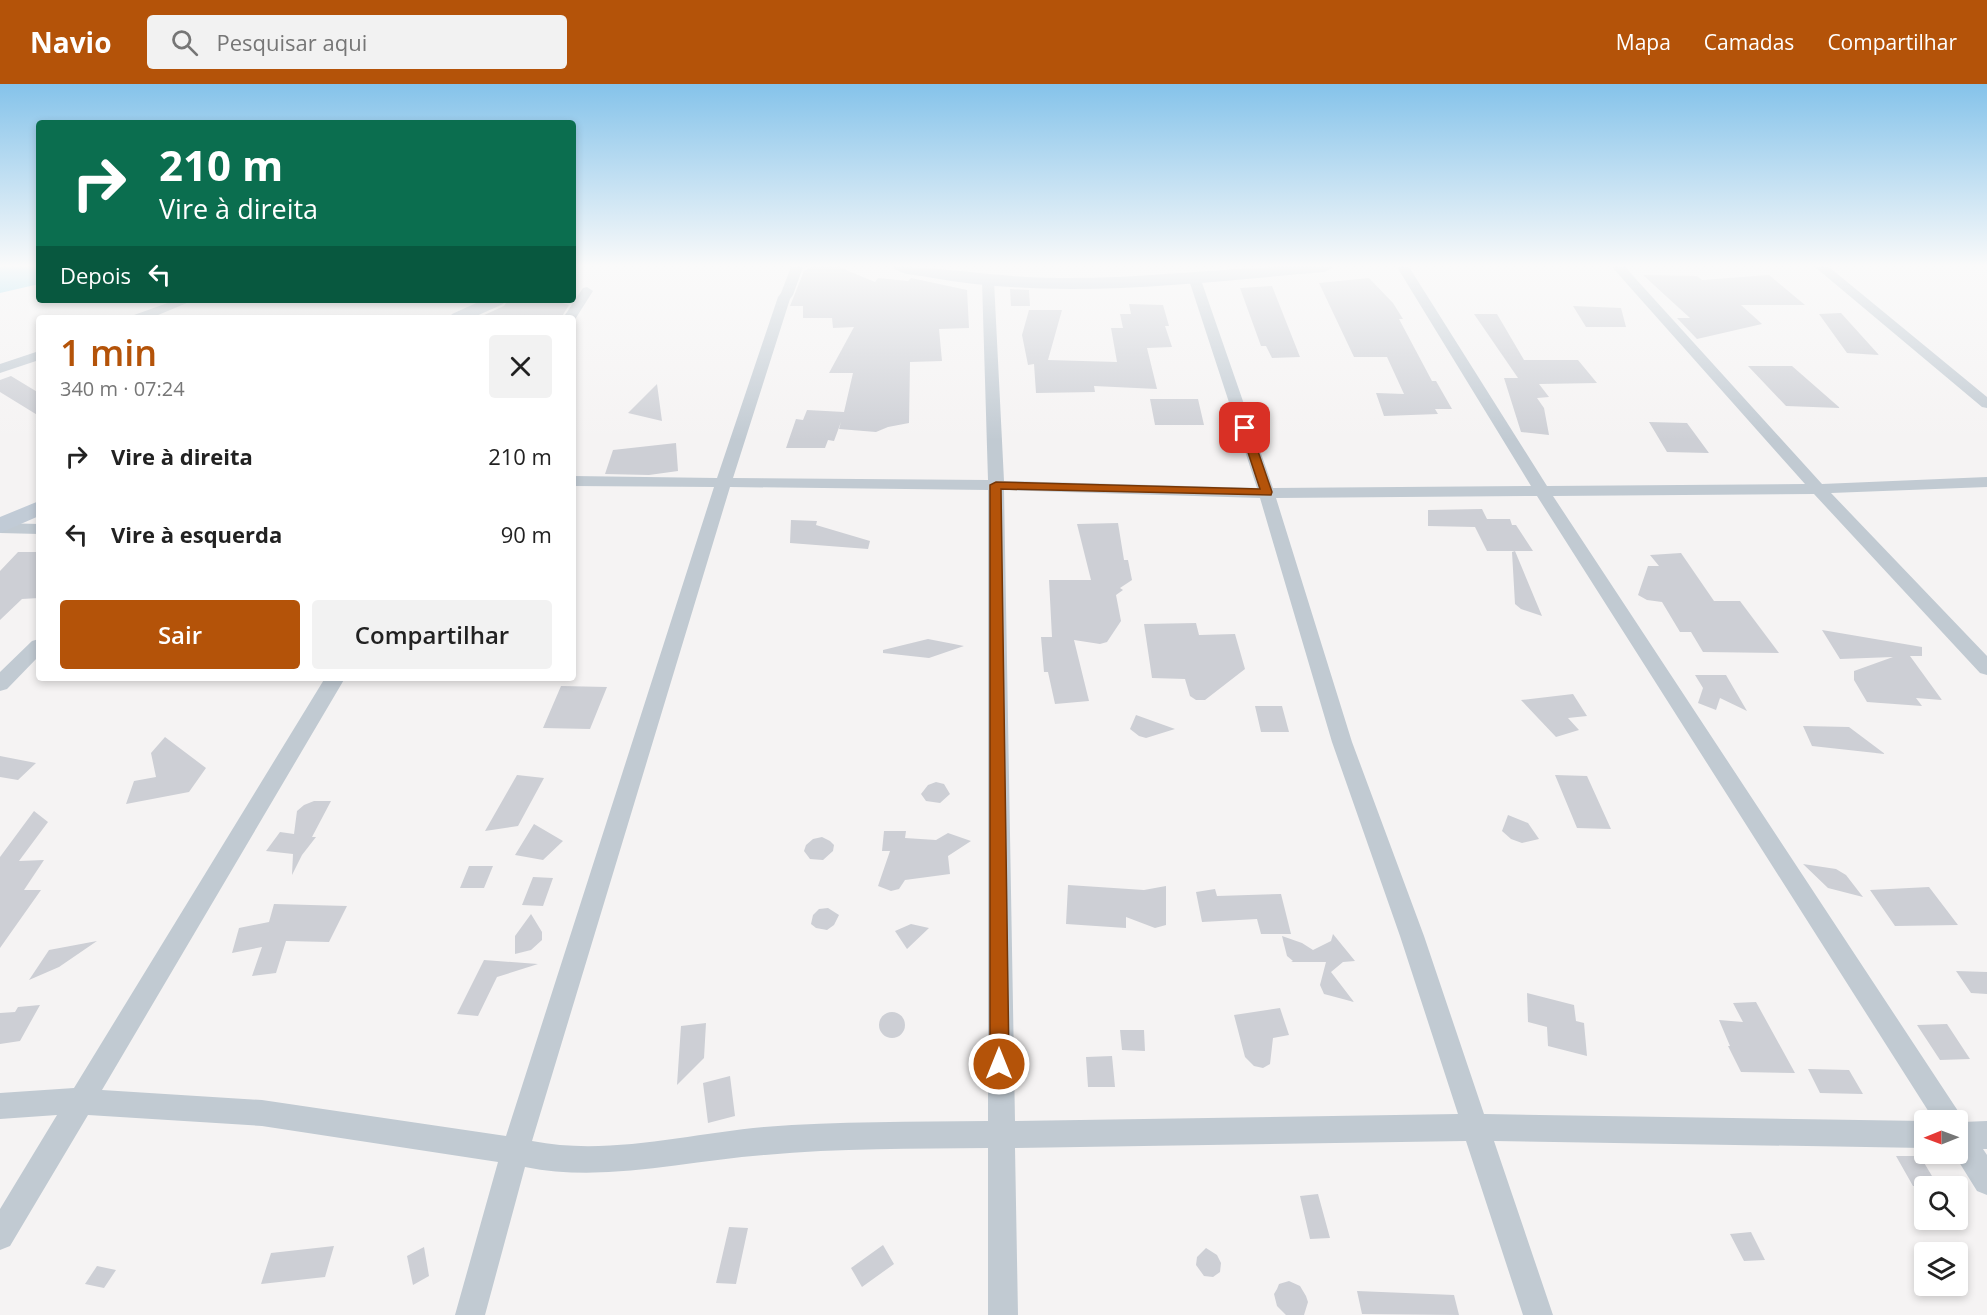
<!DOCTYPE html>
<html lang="pt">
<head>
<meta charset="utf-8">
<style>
	:root { --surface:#fff; --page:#f2f2f2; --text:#222; --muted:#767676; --accent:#b45309 }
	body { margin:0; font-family:"Open Sans",sans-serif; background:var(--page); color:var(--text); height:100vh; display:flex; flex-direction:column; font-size:22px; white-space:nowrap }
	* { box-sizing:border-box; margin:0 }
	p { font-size:20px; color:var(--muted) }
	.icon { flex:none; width:33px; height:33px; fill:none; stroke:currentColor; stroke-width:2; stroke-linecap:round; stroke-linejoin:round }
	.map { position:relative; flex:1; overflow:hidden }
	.side { position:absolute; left:36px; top:231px; width:540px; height:366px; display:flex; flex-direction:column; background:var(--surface); border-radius:6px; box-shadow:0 3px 9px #0003 }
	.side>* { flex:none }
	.hud { position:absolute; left:36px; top:36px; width:540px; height:183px; border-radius:6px; box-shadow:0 3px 9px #0003; background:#0b6e4f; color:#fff; overflow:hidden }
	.needle { width:39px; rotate:269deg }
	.controls { position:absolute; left:1914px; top:1026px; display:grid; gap:12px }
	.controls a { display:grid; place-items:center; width:54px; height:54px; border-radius:6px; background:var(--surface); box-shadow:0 3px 9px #0003; font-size:30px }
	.pin { position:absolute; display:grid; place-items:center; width:51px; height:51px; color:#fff; margin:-26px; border-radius:12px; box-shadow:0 3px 9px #0006 }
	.me { position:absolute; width:66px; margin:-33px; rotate:0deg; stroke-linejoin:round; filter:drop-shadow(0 0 4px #0008) }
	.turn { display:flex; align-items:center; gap:21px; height:126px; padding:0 24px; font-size:27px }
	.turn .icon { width:78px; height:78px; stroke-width:2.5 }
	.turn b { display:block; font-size:42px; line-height:51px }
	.then { display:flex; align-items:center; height:57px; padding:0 24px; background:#0003; gap:12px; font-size:22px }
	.round { display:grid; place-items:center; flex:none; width:63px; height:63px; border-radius:6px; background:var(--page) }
	.head { display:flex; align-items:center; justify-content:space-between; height:102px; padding:0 24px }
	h1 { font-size:36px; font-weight:600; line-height:45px; color:var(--accent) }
	.primary-button { display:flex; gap:12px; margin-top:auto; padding:12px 24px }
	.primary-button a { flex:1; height:69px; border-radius:6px; background:var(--accent); color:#fff; font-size:24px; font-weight:600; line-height:69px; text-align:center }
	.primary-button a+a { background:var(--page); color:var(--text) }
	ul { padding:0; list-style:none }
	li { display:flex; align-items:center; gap:18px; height:78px; padding:0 24px }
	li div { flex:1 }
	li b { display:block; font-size:22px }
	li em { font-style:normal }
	header { display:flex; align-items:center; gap:36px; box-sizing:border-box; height:84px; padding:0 30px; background:var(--accent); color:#fff }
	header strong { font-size:28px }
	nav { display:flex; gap:33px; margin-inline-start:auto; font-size:21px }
	.search { width:420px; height:54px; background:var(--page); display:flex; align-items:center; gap:15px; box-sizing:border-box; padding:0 21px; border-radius:6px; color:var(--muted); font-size:22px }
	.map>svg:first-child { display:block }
</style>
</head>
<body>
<header>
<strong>Navio</strong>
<div class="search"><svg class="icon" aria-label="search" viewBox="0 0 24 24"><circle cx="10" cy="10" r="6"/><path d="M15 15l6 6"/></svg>Pesquisar aqui</div>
<nav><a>Mapa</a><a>Camadas</a><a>Compartilhar</a></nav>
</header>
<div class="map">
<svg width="1987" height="1231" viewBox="0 0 1987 1231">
	<rect width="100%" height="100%" fill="#f5f3f3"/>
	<path fill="#90daee" d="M0 183H39V200L0 209Z"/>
	<path fill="#cdcfd5" d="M812 183H839L875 198 878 194 908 197 911 194 967 206 969 244 939 245 942 277 910 278 909 339 888 343 876 348 839 345 841 338 834 357 828 356 825 364H786L796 335 803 336 807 326 844 328 853 289H829L854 243 833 244 832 234H803V222H790L804 187Z
		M1643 191 1697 192 1702 196 1769 191 1805 221H1741L1762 240 1697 255 1677 234H1690Z
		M1369 194 1393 219 1403 235H1399L1432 297H1436L1452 325H1435L1438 330 1384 332 1376 309 1404 310 1387 273H1354L1319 199Z
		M1272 202 1300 273 1272 274 1266 262H1261L1240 204Z
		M1010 205 1029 206 1030 222H1011Z
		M508 216H552L569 221 561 234H487L482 232 504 222Z
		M1129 220 1163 221 1169 242H1165L1172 263 1147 264 1157 305 1094 302 1095 308 1036 309 1034 280 1028 281 1022 251 1029 226H1062L1048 276 1117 278 1111 244H1123L1120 230H1131Z
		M1573 222 1621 224 1626 243H1586Z
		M1841 229 1879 271 1847 269 1819 230Z
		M1474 230H1497L1524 276H1578L1597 299 1539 300 1549 313 1537 314 1544 324 1549 351 1521 348 1504 294H1518Z
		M1748 282H1792L1840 324 1786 322Z
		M11 292 39 309V332L0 308V296Z
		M657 300 662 337 628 329Z
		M1150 315H1198L1204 341H1155Z
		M1649 338 1687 339 1709 369 1667 368Z
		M676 359 678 387 649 391 605 390 613 366Z
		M1482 425 1487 435H1510L1512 441H1516L1533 467H1487L1475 443 1428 442V426Z
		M791 436 817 437 816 441 870 457 868 465 790 459Z
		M1118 439 1124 476H1128L1132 496 1120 504 1123 506 1116 511 1121 537 1107 558 1100 560 1074 556 1089 617 1055 620 1048 588H1044L1041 553H1052L1049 496H1091L1077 440Z
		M1515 467 1542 532 1521 525 1515 520 1512 468Z
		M18 468H39V514L22 515 0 536V487Z
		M1681 469 1714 517H1740L1779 569 1703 568 1691 548H1680L1662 518 1647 516 1638 511 1648 482H1659L1650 471Z
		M1196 539 1199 551 1235 550 1245 585 1205 616H1196L1190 612 1185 595 1152 594 1144 540Z
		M1822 546 1922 563V572H1910L1942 616 1916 614 1922 622 1867 618 1854 596V587L1893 573 1840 575Z
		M928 555 964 562 929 574 883 569V566Z
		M1695 591H1726L1747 627 1720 614 1716 626 1698 619 1703 604Z
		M561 602 607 603 590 645 543 644Z
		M1573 610 1587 632 1568 634 1579 646 1556 653 1521 616Z
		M1255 622H1282L1289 648H1261Z
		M1136 631 1175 645 1146 654 1139 652 1130 645Z
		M1803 642 1849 643 1885 670 1812 662Z
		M165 653 206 684 189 708 126 720 134 697 156 693 151 669Z
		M0 672 36 679 18 696 0 693Z
		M517 691 544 694 518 742 485 747Z
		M1555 691 1587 692 1611 745 1577 744Z
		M936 698 944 700 950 710 940 719 926 717 921 710 928 701Z
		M314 717H331L312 753H316L302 771 292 791 293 770 266 767 280 748 294 750 297 727 304 721Z
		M34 727 48 738 19 777 44 776 24 806H41L0 864V773Z
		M1508 731 1528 739 1539 755 1522 759 1511 755 1502 747Z
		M534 740 563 757 543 776 515 771Z
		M884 747H906L905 754 936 756 948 749 971 757 948 772 950 790 905 796 899 805 891 807 878 802 890 767H882Z
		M822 753 830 757 834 761 833 767 823 776 810 775 804 767 806 761 813 755Z
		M1803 780 1836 785 1846 791 1863 813 1828 804Z
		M469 782H493L484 804H460Z
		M533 793 553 794 543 822 522 821Z
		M1068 801 1144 806 1166 802V841L1155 844 1126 833V844L1066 840Z
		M1929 803 1958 841 1895 842 1870 806Z
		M1215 805 1217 812 1281 810 1291 850H1261L1257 835 1202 838 1196 808Z
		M274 820 347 822 329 858 286 857 276 889 252 892 262 863 232 869 239 844 269 838Z
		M828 824 839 831 834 841 827 846 816 844 811 840 813 831 819 825Z
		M531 830 542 848V856L531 866 515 870V852Z
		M911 840 929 844 907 865 895 847Z
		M1333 850 1355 877 1343 878 1331 888 1354 918 1324 910 1320 901 1326 878H1291L1293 877 1287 872 1282 852 1302 859 1313 866 1331 857Z
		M97 857 59 883 29 896 49 866Z
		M484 876 538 880 497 893 478 932 457 930Z
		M1956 887 1987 888V910L1971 909Z
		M1527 909 1574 921 1576 937 1584 939 1587 972 1548 962 1547 943 1528 938Z
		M1756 918 1795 989 1741 988 1728 962H1730L1719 936 1743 938 1733 919Z
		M40 921 20 957 0 960V929L15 928 18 923Z
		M1280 924 1289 951 1273 954 1270 980 1263 984 1254 982 1245 973 1234 931Z
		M879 941a13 13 0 1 1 26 0a13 13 0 1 1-26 0Z
		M706 939 704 974 677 1001 681 942Z
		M1947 940 1970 975 1940 976 1917 941Z
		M1120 946H1144L1145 967 1122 966Z
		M1112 972 1115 1003H1088L1086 973Z
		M1808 985 1849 986 1863 1010 1820 1009Z
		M730 992 735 1032 708 1039 703 999Z
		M1896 1072H1920L1938 1102H1913Z
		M1318 1110 1330 1154 1310 1155 1300 1112Z
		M729 1143 748 1144 736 1200 716 1199Z
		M1751 1148 1765 1176 1744 1177 1730 1150Z
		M883 1161 894 1180 862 1203 851 1184Z
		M334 1162 325 1193 261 1200 271 1169Z
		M424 1163 429 1192 413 1201 407 1172Z
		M1206 1164 1217 1171 1221 1179 1220 1188 1213 1193 1204 1192 1196 1181 1197 1173Z
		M97 1182 116 1186 104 1204 85 1200Z
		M1289 1197 1300 1202 1306 1212 1308 1218 1304 1231H1286L1277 1222 1274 1210 1277 1205 1279 1200Z
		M1357 1207 1454 1211 1459 1231 1362 1230Z"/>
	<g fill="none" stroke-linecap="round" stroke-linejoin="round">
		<path fill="#c1cad2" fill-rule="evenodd" d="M791 183H803L793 211 790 215 733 394 988 396 982 197 988 193 994 197 1004 397 1257 404 1188 193 1194 189 1200 193 1273 404 1531 402 1397 183H1409L1547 402 1805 400 1612 183H1625L1822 400 1987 393V403L1831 409 1987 572V591L1980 589 1814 410 1553 412 1958 1027 1962 1038 1987 1037V1065H1983L1987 1071V1111L1977 1107 1954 1070H1958V1036H1934L1537 412 1276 414 1352 658 1424 852 1484 1030 1924 1037V1064L1494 1057 1553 1231H1523L1466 1057 1015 1064 1018 1231H988V1064C914 1065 839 1064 765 1071 685 1077 604 1099 525 1083L485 1231H455L498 1078 262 1042 88 1031 10 1162 0 1166V1125L57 1031 0 1035V1009L74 1004 325 594H345L102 1006 262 1016 506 1052 714 403 573 402V392L717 394 778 213 781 209ZM730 403 988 406V1037C913 1038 838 1037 764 1043 688 1050 607 1072 532 1057ZM1004 406 1260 414 1332 658 1400 852 1458 1030 1015 1037Z
			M1815 183H1829L1987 313V324L1982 323Z
			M587 203 593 207 574 237 573 234H563L583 204Z
			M176 216H194L151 234H133L134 231Z
			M39 267V276L0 289V280Z
			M0 439 39 440V450L0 449Z
			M39 555V572L7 605 0 607V588L32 557Z"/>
		<path fill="#c1cbd6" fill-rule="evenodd" d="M893 183C948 183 1002 194 1058 194 1125 195 1192 187 1259 184 1284 182 1309 183 1333 183L1325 188C1193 199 1059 217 927 193 917 191 900 191 893 183Z
			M483 216H506L503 220 472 234H449L452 230Z
			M39 417V432L0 449V433Z"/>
	</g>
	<linearGradient id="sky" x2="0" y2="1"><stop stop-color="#85c3ea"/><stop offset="0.51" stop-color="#fafafa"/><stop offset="1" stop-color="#fafafa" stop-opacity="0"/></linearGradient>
	<rect width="1987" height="356" fill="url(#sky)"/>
	<path fill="#b45309" stroke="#753606" stroke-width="1.5" d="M1245 341 1250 344 1272 408 1271 411 1001 405 1009 980 1006 986 999 988 993 986 990 980V401L996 398 1260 405 1240 344Z"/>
</svg>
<div class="controls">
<a><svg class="needle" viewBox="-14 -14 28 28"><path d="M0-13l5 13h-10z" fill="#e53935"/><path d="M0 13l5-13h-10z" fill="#767676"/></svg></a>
<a><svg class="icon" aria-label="search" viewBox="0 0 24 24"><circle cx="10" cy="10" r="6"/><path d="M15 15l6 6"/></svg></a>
<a><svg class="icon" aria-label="layers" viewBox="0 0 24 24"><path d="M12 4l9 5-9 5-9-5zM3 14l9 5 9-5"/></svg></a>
</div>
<div class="pin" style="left:1245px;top:344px;background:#d93025"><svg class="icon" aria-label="arrive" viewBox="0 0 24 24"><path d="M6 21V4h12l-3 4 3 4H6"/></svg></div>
<svg class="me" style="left:999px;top:980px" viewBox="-20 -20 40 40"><circle r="17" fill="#b45309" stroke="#fff" stroke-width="3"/><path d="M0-11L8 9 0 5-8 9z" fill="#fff"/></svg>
<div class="hud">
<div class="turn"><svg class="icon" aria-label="right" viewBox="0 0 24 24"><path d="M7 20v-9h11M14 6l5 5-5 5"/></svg><div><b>210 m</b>Vire à direita</div></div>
<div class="then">Depois<svg class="icon" aria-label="left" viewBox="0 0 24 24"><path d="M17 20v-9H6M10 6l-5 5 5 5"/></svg></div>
</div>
<section class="side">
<div class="head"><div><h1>1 min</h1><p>340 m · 07:24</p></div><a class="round"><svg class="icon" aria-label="close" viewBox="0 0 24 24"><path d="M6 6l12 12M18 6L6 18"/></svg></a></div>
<ul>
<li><svg class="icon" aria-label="right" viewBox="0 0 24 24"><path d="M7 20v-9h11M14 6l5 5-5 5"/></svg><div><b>Vire à direita</b></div><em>210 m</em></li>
<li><svg class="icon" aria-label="left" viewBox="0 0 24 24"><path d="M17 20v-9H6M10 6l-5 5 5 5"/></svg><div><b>Vire à esquerda</b></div><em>90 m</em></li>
</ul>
<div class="primary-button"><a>Sair</a><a>Compartilhar</a></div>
</section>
</div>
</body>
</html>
